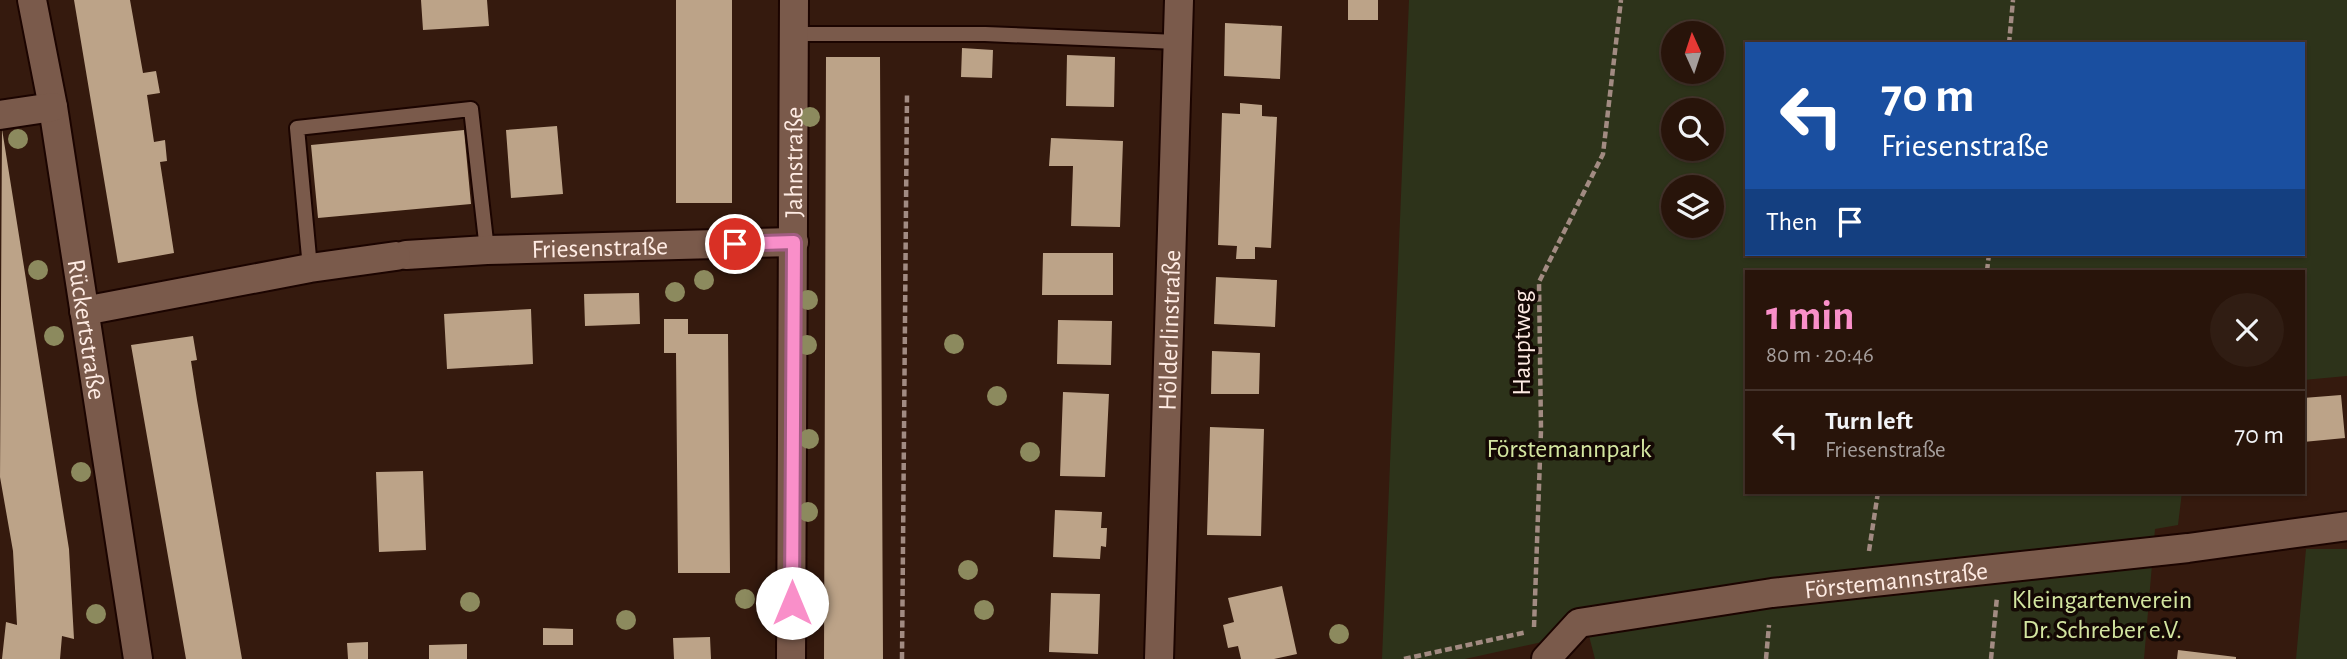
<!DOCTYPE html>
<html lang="en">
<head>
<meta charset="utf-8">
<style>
	:root { --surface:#28140a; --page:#301d13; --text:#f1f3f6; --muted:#a59e9c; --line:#44332b; --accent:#f98fc9 }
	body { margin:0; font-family:"Alegreya Sans",sans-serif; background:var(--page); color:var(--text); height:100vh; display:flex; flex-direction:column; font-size:26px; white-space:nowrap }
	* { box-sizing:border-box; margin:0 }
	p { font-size:23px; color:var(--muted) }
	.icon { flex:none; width:38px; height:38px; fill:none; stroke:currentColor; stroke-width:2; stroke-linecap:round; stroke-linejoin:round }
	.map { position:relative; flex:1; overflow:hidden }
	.details { position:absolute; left:1745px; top:270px; width:560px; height:224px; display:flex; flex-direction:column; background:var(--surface); border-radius:0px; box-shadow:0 2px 5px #0004,0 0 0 2px var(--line) }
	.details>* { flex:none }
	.top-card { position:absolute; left:1745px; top:42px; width:560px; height:214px; border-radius:0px; box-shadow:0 2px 5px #0004,0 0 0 2px var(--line); background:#1a4fa0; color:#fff; overflow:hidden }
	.needle { width:46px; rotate:357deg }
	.buttons { position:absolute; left:1661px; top:21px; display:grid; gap:14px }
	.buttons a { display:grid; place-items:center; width:63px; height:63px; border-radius:50%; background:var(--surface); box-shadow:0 2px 5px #0004,0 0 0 2px var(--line); font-size:35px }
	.pin { position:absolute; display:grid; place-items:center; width:60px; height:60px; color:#fff; margin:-30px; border:4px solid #fff; border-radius:50%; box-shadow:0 2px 7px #0007 }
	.me { position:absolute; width:77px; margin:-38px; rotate:0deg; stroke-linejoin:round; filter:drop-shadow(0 0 5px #0008) }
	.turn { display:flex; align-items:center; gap:24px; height:147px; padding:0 21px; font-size:32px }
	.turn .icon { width:91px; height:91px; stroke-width:2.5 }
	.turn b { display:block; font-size:49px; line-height:60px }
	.then { display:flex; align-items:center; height:66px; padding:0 21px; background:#0003; gap:14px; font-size:26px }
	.round { display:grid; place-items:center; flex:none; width:74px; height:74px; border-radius:37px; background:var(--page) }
	.headline { display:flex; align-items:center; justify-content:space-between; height:119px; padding:0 21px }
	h1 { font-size:42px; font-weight:700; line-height:52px; color:var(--accent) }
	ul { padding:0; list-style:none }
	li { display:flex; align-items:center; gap:21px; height:91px; padding:0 21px; border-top:2px solid var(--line) }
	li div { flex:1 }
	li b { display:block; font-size:26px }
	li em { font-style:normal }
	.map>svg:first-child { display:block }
</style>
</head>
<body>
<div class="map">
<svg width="2347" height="659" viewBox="0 0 2347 659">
	<rect width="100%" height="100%" fill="#351a0e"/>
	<path fill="#2d331a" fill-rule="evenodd" d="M1409 0H2347V376L2303 380V271H1746V492H2182L2178 525 2155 529 2144 659H1595L1588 632 1465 659H1382ZM1673 33H1712V72H1673ZM1746 44H2303V254H1746ZM1673 110H1712V149H1673ZM1673 187H1712V226H1673Z
		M2306 549H2347V659H2296Z"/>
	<path fill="#bca388" d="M74 0H130L143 73 156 71 160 93 147 95 154 142 165 140 167 161 160 162 174 253 118 263Z
		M421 0H487L489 26 423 30Z
		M676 0H732V203H676Z
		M1348 0H1378V20H1348Z
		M1225 23 1282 26 1280 79 1224 76Z
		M962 48 993 50 992 78 961 77Z
		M1067 55 1115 57 1114 107 1066 106Z
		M826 57H880L883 659H824Z
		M1240 103 1262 105V116L1277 117 1271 248 1255 247V259H1236L1237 246 1218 245 1222 113 1240 114Z
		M557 126 563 194 511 198 506 130Z
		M2 129 69 549 74 639 62 636 60 659H2L6 622 17 625 13 551 0 477Z
		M464 130 471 204 318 218 311 145Z
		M1051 138 1123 141 1120 227 1071 226 1073 166H1049Z
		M1043 253H1113V295H1042Z
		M1216 277 1277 280 1275 327 1214 324Z
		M639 293 640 324 585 326 584 294Z
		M531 309 533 364 447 369 444 314Z
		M664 319H688V334H728L730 573H678L676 353H664Z
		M1058 320 1112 321 1111 365 1057 364Z
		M193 336 197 360 191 361 197 400 242 659H186L131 345Z
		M1212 351 1260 353 1259 394H1211Z
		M1063 392 1109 394 1105 477 1060 476Z
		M2341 395 2345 438 2303 442V398Z
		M1210 427 1264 429 1261 536 1207 535Z
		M423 471 426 550 379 552 376 472Z
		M1055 510 1102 512 1101 528H1107L1106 547 1101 546 1100 559 1053 557Z
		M1282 586 1297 654 1274 659H1241L1238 646 1228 648 1223 625 1234 622 1228 598Z
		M1051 593 1100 594 1098 654 1049 652Z
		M543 628 573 629V645H543Z
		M710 637 711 659H674L673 638Z
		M368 642V659H348L347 643Z
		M467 644V659H429V645Z
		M2178 650 2236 657V659H2177Z"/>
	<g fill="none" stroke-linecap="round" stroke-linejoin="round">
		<defs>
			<path id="lane" d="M794 34H985L1177 42
				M310 268 297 128 471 109 487 250"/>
			<g id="street">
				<path id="s1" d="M32 0 53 107 138 659"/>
				<path d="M0 115 53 107"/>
				<path id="s2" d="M406 255 487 250 794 242"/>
				<path d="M84 311 310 268 396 256"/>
				<path id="s3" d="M791 659 794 0"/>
				<path id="s4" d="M1159 659 1179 0"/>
				<path id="s5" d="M1546 659 1579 623 1772 593 2188 548 2347 526"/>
			</g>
		</defs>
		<use href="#lane" stroke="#1b0400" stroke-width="18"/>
		<use href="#street" stroke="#1b0400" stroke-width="32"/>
		<path stroke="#a28b82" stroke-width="4.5" stroke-dasharray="7 3.5" stroke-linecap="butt" d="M2009 44 2013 0
			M1987 271 1989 254
			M1869 551 1878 492
			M1534 627 1541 430 1539 282 1603 154 1621 0
			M902 659 907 94
			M1404 659 1527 632
			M1766 659 1769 625
			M1991 659 1997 597"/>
		<use href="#lane" stroke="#7a5a4b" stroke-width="14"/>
		<use href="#street" stroke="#7a5a4b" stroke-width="28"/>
	</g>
	<g fill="#8c8a5e">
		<circle cx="810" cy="117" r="10"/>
		<circle cx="18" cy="139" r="10"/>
		<circle cx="38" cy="270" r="10"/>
		<circle cx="704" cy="280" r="10"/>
		<circle cx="675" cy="292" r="10"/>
		<circle cx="808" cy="300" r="10"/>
		<circle cx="54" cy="336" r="10"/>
		<circle cx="954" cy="344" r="10"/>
		<circle cx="807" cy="345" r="10"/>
		<circle cx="997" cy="396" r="10"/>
		<circle cx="809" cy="439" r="10"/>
		<circle cx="1030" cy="452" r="10"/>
		<circle cx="81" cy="472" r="10"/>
		<circle cx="808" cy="512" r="10"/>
		<circle cx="968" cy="570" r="10"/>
		<circle cx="809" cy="598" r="10"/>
		<circle cx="745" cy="599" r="10"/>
		<circle cx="470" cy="602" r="10"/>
		<circle cx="984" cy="610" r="10"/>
		<circle cx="96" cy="614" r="10"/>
		<circle cx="626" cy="620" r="10"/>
		<circle cx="1339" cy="634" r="10"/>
	</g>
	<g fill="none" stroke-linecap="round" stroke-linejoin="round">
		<defs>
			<path id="route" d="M735 244 794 242 792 603"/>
		</defs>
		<use href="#route" stroke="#a25d83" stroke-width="18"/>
		<use href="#route" stroke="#f98fc9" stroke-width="12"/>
	</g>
	<g text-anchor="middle" stroke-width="7" stroke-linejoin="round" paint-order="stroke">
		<g font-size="26" fill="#feebe3" stroke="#140804">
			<text dy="9" stroke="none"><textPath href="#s3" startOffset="497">Jahnstraße</textPath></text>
			<text dy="9" stroke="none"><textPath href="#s2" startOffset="194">Friesenstraße</textPath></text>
			<text dy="9" stroke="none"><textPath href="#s1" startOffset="334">Rückertstraße</textPath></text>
			<text dy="9" stroke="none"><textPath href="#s4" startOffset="329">Hölderlinstraße</textPath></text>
			<text transform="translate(1521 343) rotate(-90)" y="9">Hauptweg</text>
			<text dy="9" stroke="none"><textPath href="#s5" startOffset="369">Förstemannstraße</textPath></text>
		</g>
		<g font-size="26" fill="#d3e5a0" stroke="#140804">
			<text x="1569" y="457">Förstemannpark</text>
			<text x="2102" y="608">Kleingartenverein<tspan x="2102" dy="30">Dr. Schreber e.V.</tspan></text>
		</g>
	</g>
</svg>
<div class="buttons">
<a><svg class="needle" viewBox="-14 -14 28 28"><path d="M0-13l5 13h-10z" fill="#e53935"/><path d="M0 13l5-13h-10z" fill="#a59e9c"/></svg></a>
<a><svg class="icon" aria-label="search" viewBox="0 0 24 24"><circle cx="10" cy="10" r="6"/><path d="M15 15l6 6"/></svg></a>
<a><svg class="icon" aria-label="layers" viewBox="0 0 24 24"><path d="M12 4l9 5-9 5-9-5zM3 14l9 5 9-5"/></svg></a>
</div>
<div class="pin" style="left:735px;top:244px;background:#d93025"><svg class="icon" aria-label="arrive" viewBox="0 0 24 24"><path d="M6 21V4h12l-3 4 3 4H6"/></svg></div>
<svg class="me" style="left:792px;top:603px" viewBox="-20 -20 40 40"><circle r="19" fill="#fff"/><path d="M0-13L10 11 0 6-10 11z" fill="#f98fc9"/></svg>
<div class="top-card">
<div class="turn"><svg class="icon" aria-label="left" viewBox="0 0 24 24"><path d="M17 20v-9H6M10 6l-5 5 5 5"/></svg><div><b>70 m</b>Friesenstraße</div></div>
<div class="then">Then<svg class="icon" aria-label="arrive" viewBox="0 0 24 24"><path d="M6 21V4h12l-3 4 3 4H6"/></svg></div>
</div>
<section class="details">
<div class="headline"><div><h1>1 min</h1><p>80 m · 20:46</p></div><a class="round"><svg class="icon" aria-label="close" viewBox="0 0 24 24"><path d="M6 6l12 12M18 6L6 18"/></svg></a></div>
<ul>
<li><svg class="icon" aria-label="left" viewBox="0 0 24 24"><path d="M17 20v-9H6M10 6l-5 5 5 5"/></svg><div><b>Turn left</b><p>Friesenstraße</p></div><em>70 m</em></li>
</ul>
</section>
</div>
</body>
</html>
